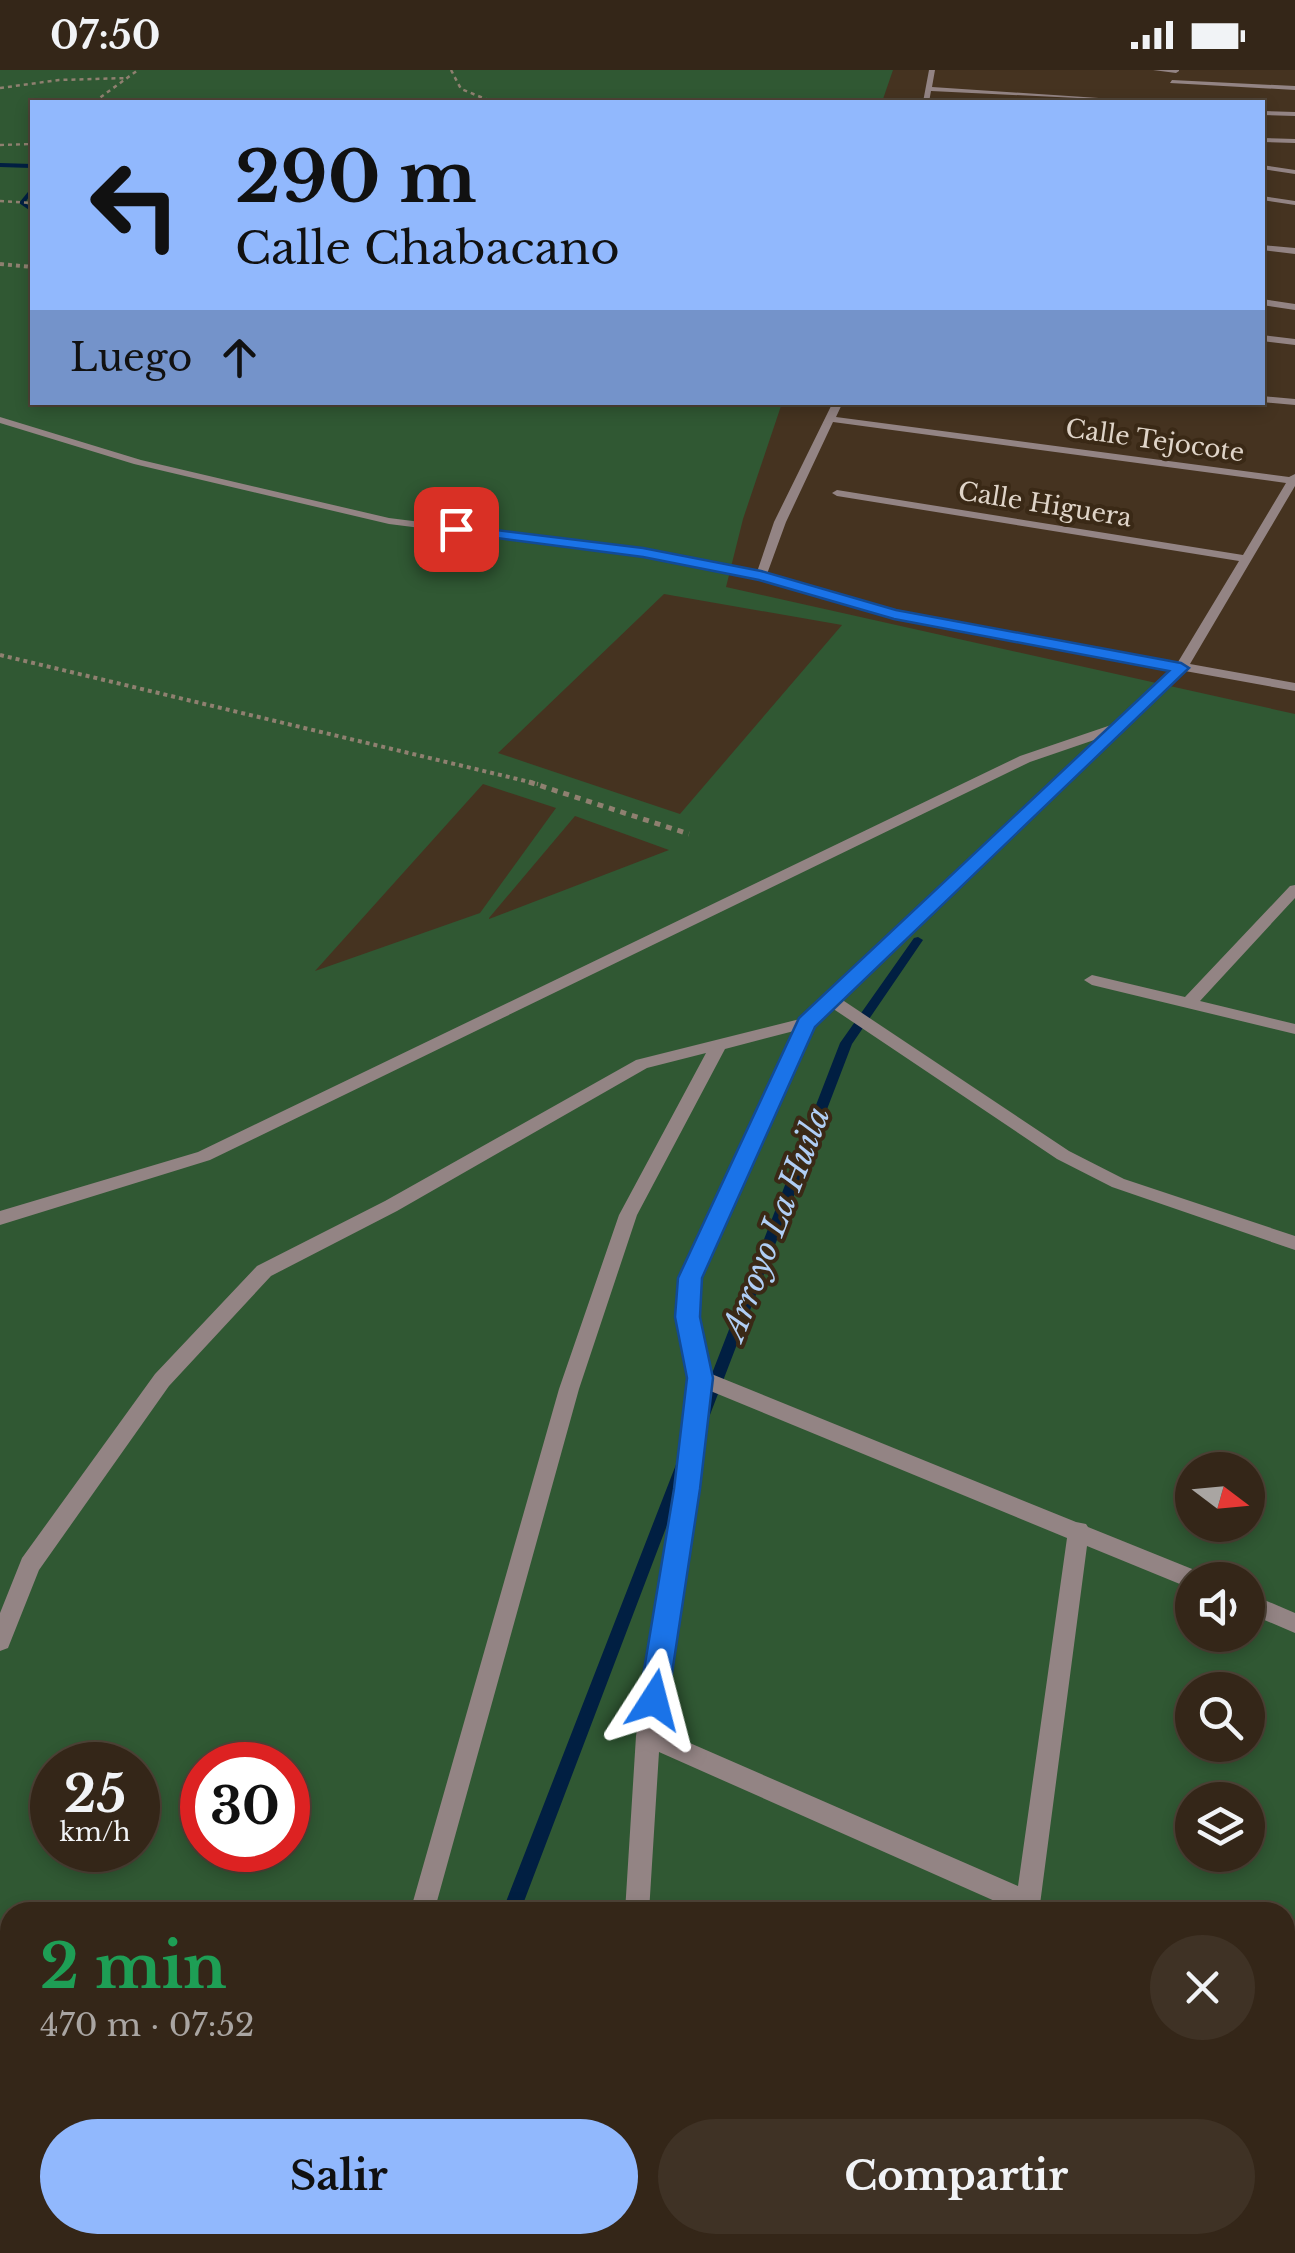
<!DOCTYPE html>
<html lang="es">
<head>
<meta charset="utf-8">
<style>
	:root { --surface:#342618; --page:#3f3225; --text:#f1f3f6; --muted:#a9a5a2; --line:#4e4337; --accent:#91b8fd }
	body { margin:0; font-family:"Libre Baskerville",serif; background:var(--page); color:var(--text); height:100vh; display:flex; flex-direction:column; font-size:38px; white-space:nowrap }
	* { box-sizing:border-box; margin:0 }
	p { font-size:32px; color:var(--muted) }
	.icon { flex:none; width:55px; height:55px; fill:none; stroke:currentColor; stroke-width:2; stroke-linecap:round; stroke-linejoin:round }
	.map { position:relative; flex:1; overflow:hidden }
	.panel { position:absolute; left:0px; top:1832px; width:1295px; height:352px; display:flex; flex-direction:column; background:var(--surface); border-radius:30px 30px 0 0; box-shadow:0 5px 15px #0003,0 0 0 2px var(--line) }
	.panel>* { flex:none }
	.top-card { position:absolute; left:30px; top:30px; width:1235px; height:305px; border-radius:0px; box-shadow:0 5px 15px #0003,0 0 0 2px var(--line); background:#91b8fd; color:#111; overflow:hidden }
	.needle { width:65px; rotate:106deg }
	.tools { position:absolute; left:1175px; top:1382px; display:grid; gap:20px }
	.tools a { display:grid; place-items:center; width:90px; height:90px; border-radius:50%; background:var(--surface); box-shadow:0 5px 15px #0003,0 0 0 2px var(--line); font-size:50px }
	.speed { position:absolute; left:30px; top:1672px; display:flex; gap:20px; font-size:50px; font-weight:700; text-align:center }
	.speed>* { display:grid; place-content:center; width:130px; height:130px; border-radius:50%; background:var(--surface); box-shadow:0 5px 15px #0003,0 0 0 2px var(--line); line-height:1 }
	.speed small { font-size:25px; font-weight:400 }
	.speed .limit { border:15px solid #d22; background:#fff; color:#111 }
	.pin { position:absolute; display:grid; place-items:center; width:85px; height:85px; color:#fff; margin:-42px; border-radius:20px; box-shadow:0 5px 15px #0006 }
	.me { position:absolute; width:110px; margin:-55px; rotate:9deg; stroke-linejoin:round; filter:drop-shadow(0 0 8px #0008) }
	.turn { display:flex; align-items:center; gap:35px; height:210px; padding:0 40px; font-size:45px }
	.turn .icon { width:130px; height:130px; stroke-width:2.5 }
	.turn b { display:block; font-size:70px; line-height:85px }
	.then { display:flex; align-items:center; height:95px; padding:0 40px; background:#0003; gap:20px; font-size:38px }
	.round { display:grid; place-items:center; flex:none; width:105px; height:105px; border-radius:52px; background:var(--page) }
	.summary { display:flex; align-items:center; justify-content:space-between; height:170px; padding:0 40px }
	h1 { font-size:60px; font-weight:800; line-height:75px; color:#1e9e55 }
	.cta { display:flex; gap:20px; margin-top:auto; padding:20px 40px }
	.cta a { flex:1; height:115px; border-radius:60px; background:var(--accent); color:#111; font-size:40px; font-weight:800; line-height:115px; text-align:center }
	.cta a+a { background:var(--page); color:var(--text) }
	.status { display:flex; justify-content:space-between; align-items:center; height:70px; padding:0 50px; background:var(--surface); direction:ltr }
	.status svg { height:28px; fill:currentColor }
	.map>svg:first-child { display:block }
</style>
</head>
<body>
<div class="status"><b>07:50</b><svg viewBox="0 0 49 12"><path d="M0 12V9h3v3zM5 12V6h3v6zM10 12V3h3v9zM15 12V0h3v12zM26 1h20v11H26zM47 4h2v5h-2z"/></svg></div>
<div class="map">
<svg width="1295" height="2183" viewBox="0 0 1295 2183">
	<rect width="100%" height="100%" fill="#453320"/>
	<path fill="#305833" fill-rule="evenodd" d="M0 0H893L882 32H32V332L782 333 743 449 726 517 1295 644V2183H0ZM664 524 842 555 680 744 498 683ZM483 714 556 738 480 843 315 901ZM575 746 669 780 489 849V848ZM1192 1400H1248V1455H1192ZM1192 1510H1248V1565H1192ZM1192 1620H1248V1675H1192ZM52 1695H138V1780H52ZM202 1695H288V1780H202ZM1192 1730H1248V1785H1192ZM10 1842H1285V2175H10Z"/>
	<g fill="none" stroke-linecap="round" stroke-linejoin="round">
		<path fill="#011f42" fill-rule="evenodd" d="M0 93 32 94V98L0 97Z
			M32 117V122L25 133 32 138V142L19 133Z
			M918 867 923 870 852 974 708 1350 706 1354 701 1356 696 1354 694 1350 840 973 914 868Z
			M684 1386 689 1388 691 1392 520 1842H502L677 1392 679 1388Z
			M372 2175H393L390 2183H369Z"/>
		<path stroke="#8f8070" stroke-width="2.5" stroke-dasharray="4 4" stroke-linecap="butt" d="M451 0 461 19 493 32
			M0 18 59 10 128 8
			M94 32 138 0
			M0 75 32 74
			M0 131 32 133"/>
		<path stroke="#8f8070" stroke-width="4" stroke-dasharray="4 4" stroke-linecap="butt" d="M0 194 32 197
			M0 585 538 714"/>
		<path stroke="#8f8070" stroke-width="5" stroke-dasharray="6 6" stroke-linecap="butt" d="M529 712 689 764"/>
		<path fill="#938484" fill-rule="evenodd" d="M929 0H935L932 17 1159 32 931 21 929 32H923Z
			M1153 0H1179V1L1176 3Z
			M1172 10 1295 16V20L1170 13Z
			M1262 41 1295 42V46L1262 45Z
			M1262 68 1295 69V73L1262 72Z
			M1262 95 1295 100V104L1262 99Z
			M1262 126 1295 131V135L1262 130Z
			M1262 175 1295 178V184L1262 180Z
			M1262 229 1295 234V240L1262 235Z
			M1262 265 1295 269V275L1262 271Z
			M1262 326 1295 329V335L1262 332Z
			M833 332H843L836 347 1289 407 1295 404V416L1190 594 1295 613V621L1185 601 841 929 1069 1081 1124 1109 1295 1166V1180L1112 1117 1057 1089 832 938 813 956 699 1208 698 1247 709 1303 1076 1452 1086 1454 1088 1457 1202 1503 1205 1510H1192V1519L1087 1476 1039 1842H1015V1840L659 1682 649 1842H625L636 1666 677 1419 690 1308 678 1247 681 1208 794 961 725 979 637 1145 579 1319 434 1842H410L559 1319 619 1145 706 983 647 998 397 1141 271 1206 169 1316 39 1500 8 1578 0 1581V1543L22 1488 155 1304 257 1196 385 1131 636 990 800 949 1100 668 1030 692 210 1090 0 1155V1141L198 1082 1020 686 1114 654 1173 599 894 548 759 509 643 486 389 454 134 394 0 353V347L141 390 389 448 643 480 757 502 774 452ZM833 352 1286 413 1243 485 837 420 832 423 837 426 1239 491 1178 592 895 541 767 504 786 452ZM708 1320 1067 1468 1018 1816 660 1660 697 1419Z
			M1295 815V828L1200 931 1295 954V964L1092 915 1084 910 1092 905 1185 927 1290 816Z
			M1248 1523 1295 1543V1563L1248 1543Z
			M258 2175H287L284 2183H255Z
			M685 2175H726L729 2183H688Z
			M984 2175H1012L1011 2183H983Z"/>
	</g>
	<path fill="#1a73e8" stroke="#114b97" stroke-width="2.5" d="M456 455 643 478 761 501 896 540 1181 593 1189 598 815 957 702 1208 700 1247 713 1308 700 1419 668 1630 664 1640 654 1644 643 1640 639 1630 674 1419 687 1308 675 1247 678 1208 799 948 1169 601 894 549 759 510 643 487 451 462V456Z"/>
	<g text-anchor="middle" stroke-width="8" stroke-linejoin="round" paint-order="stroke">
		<g font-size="25" fill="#dfd4c8" stroke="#3a2916">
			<text transform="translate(1155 370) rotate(8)" y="9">Calle Tejocote</text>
			<text transform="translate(1045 434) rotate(9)" y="9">Calle Higuera</text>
		</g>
		<g font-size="32" font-style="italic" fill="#b0cef5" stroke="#3a2916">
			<text transform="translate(776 1153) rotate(-69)" y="11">Arroyo La Huila</text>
		</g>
	</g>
</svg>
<div class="tools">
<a><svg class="needle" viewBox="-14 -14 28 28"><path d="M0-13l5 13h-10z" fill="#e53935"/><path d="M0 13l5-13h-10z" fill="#a9a5a2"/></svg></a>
<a><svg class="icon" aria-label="sound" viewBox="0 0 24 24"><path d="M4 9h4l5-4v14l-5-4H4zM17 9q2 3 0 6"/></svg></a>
<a><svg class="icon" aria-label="search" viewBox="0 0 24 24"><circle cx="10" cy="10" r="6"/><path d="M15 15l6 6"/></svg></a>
<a><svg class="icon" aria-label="layers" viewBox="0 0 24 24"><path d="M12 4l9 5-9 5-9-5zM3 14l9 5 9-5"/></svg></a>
</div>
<div class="speed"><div>25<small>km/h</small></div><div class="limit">30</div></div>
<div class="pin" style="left:456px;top:459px;background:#d93025"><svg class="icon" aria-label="arrive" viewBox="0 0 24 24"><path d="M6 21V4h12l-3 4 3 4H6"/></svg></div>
<svg class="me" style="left:654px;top:1630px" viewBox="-20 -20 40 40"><path d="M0-17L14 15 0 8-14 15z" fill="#1a73e8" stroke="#fff" stroke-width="4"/></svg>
<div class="top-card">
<div class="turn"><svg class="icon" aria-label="left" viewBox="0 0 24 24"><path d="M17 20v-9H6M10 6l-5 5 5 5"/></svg><div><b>290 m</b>Calle Chabacano</div></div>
<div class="then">Luego<svg class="icon" aria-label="ahead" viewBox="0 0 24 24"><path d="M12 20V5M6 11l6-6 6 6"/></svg></div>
</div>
<section class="panel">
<div class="summary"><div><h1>2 min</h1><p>470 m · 07:52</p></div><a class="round"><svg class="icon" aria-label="close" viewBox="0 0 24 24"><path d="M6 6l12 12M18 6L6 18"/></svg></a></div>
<div class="cta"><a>Salir</a><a>Compartir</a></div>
</section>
</div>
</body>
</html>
